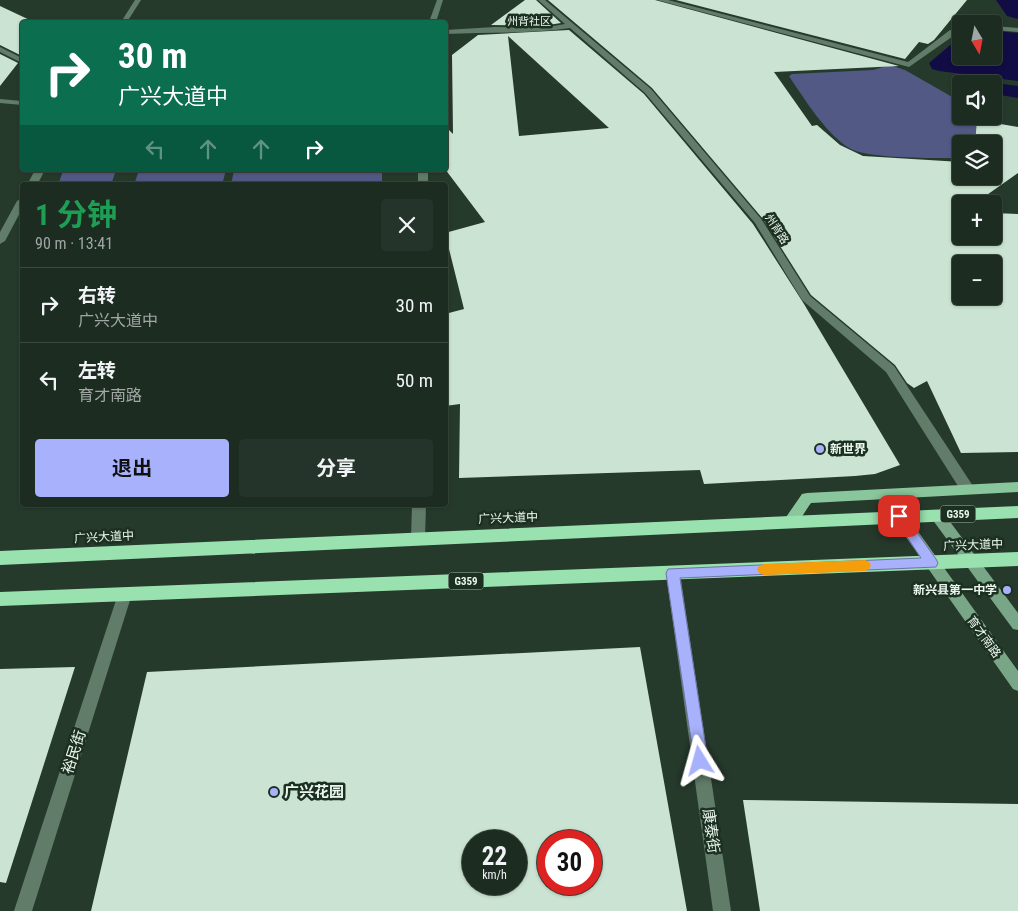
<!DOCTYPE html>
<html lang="zh">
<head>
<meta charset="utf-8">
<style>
	:root { --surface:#1c2c21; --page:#25342a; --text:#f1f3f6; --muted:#a0a7a5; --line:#3a483f; --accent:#a7b1fc }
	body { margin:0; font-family:"Roboto Condensed","Noto Sans SC",sans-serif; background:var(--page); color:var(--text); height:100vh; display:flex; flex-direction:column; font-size:19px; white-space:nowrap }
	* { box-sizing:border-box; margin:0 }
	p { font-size:16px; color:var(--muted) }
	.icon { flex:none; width:28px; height:28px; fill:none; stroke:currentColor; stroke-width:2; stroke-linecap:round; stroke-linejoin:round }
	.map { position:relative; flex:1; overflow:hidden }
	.details { position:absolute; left:20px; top:182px; width:428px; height:325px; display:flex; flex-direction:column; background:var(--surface); border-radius:5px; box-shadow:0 1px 4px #0004,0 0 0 1px var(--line) }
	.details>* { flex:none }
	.top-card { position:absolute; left:20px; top:20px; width:428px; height:152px; border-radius:5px; box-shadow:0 1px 4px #0004,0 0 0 1px var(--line); background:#0b6e4f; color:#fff; overflow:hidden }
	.needle { width:32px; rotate:170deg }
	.buttons { position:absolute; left:952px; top:15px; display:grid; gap:10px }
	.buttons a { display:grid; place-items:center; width:50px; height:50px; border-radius:5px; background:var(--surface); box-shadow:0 1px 4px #0004,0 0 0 1px var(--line); font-size:25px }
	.speed { position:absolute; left:462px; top:830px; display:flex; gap:10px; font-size:25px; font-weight:700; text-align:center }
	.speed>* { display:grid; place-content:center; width:65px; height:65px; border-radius:50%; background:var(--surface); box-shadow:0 1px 4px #0004,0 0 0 1px var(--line); line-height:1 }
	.speed small { font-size:12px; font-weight:400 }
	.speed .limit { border:8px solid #d22; background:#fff; color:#111 }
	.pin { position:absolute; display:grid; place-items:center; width:42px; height:42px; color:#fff; margin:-21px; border-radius:10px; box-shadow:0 2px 8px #0006 }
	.me { position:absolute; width:55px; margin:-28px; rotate:352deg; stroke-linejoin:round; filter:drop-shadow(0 0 4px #0008) }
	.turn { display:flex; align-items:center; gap:18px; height:105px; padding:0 15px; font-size:22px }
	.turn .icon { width:65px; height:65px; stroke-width:2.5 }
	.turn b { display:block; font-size:35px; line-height:42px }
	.lanes { display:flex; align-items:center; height:48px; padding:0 15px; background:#0003; justify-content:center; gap:25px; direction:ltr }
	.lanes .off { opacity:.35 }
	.round { display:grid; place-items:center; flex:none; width:52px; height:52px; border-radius:5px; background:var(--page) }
	.head { display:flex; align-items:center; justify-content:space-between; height:85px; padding:0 15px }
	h1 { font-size:30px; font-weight:700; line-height:38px; color:#1e9e55 }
	.primary-button { display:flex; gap:10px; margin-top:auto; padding:10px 15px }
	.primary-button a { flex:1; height:58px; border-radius:5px; background:var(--accent); color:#111; font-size:20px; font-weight:700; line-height:58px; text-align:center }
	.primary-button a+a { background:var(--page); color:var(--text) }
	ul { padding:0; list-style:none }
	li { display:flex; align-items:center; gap:15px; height:75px; padding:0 15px; border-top:1px solid var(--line) }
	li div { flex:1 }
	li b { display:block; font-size:19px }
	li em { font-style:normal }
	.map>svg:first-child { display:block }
</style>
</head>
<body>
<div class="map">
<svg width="1018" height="911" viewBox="0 0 1018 911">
	<rect width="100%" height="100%" fill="#263a2c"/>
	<path fill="#535985" d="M890 65 905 70 961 102V116H986L988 118 986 144H961V158C936 158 871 159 851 149 828 137 803 97 789 76L792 74 873 70Z
		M116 170 111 185H58L63 171Z
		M139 170H226L222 185H134Z
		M234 170H382V185H231Z"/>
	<path fill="#110c44" d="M996 0H1018V19L1007 16Z
		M994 31 1018 33V81L939 71 932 69 929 63 961 36V56H994Z
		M973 80 1018 86V98L994 94V84H973Z"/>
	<path fill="#cbe3d2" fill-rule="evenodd" d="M525 0H536L561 23 542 26 491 25Z
		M548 0H655L899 66 774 72 812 126 817 125 840 145 863 156 961 162V176H994V144H975L977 120 1018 127V173L974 204H961V236H994V213L1018 214V452L961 453 927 381 914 388 907 383 895 365 811 295 763 219 652 88ZM961 264H994V296H961Z
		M676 0H967L934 40 928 44 919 42 905 59Z
		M0 6 34 22H22V56L0 45Z
		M569 30 644 94 753 224 804 304 900 465 875 474 855 476 704 484 700 470 459 478 460 404 445 406V314L464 309 445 233 485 222 445 169V126L453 134 452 55 478 35ZM508 36 609 128 519 136Z
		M0 54 18 63 0 86Z
		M640 647 687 911H91L147 672ZM474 841H516V884H474ZM549 841H591V884H549Z
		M75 667 6 883 0 882V669Z
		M743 800 1018 804V911H760Z"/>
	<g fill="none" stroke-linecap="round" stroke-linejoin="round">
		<path fill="#617d69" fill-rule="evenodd" d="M135 0H141L127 22H121Z
			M437 0H443L436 22H429Z
			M657 0H668L908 62 950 30 961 28V32L956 34 909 67Z
			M994 26 1018 28V32L994 30Z
			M0 47 22 58V63L0 52Z
			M418 170H428V185H418Z
			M412 505H426L425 537 423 541 418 543 413 541 411 537Z"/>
		<path fill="#617d69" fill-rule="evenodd" d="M538 0H545L651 89 762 220 810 296 894 366 973 486 974 490 973 494H963L886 372 802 300 755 223 645 93 570 28C529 34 487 32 445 34V30L495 27 542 28 565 24Z
			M0 99 22 101V105L0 103Z
			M35 170H45L37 185H27Z
			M22 198V209L5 241 0 244V232L17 201Z
			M673 567 678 569 680 573 731 911H713L666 573 668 569Z
			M125 588 130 590 132 594 32 911H14L118 594 120 590Z"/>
		<path fill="#78a686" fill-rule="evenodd" d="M937 510 942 511 1018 613V630L1013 629 932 519 930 515 932 511Z
			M899 511 904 512 1018 671V691L1013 689 894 520 892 516 894 512Z"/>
		<path fill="#8ac69c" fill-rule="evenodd" d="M1018 482V492L811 503C804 512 796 531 784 527L782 523 802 494 807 493Z"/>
		<path fill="#99e2b0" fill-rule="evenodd" d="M1018 506V518L0 565V551Z
			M1018 552V566L0 606V592Z"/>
	</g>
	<path fill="#a7b1fc" stroke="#6d73a4" d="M899 512 903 513 936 559 938 563 936 567 680 578 708 761 705 766 700 768 695 766 666 573 668 569 921 558 893 516 895 513Z"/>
	<path fill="#f59e0b" d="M865 560 869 562 871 565 869 569 865 571 764 575 759 573 757 569 759 566 764 564Z"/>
	<g fill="#a7b1fc" stroke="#1c3022" stroke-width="2">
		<circle cx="820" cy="449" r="5"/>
		<circle cx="1007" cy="590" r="5"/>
		<circle cx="274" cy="792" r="5"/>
	</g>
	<g text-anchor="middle" stroke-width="5" stroke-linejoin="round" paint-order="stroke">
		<g font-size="11" fill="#ebf7ee" stroke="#1c3022">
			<text x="529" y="25">州背社区</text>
		</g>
		<g font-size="11" fill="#ebf7ee" stroke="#1c3022">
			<text transform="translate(777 229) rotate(57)" y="4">州背路</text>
		</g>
		<g fill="#1c3022" stroke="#adbbb1" stroke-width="1">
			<rect x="940.5" y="505.5" width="35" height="17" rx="4"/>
			<rect x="448.5" y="572.5" width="35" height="17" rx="4"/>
		</g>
		<g font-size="11" font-weight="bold" fill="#ebf7ee">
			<text x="958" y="518">G359</text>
			<text x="466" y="585">G359</text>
		</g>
		<g font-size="12" font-weight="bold" fill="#ebf7ee" stroke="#1c3022" text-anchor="start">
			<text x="830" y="453">新世界</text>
			<text x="997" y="594" text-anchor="end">新兴县第一中学</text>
		</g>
		<g font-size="12" fill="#ebf7ee" stroke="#1c3022">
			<text transform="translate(508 518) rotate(-2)" y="4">广兴大道中</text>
			<text transform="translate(104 537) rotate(-3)" y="4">广兴大道中</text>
			<text transform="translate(973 545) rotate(-2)" y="4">广兴大道中</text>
			<text transform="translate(984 637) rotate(54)" y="4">育才南路</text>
		</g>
		<g font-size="15" fill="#ebf7ee" stroke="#1c3022">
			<text transform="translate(74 752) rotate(-72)" y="5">裕民街</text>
			<text transform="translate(711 831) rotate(82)" y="5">康泰街</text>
		</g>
		<g font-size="15" font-weight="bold" fill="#ebf7ee" stroke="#1c3022" text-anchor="start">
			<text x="284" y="797">广兴花园</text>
		</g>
	</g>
</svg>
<div class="buttons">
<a><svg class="needle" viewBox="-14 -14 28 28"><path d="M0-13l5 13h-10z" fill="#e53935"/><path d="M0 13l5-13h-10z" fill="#a0a7a5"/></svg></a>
<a><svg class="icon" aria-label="sound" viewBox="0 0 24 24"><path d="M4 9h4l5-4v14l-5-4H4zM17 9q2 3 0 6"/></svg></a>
<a><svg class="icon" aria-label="layers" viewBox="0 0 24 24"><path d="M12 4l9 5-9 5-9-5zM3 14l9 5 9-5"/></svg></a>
<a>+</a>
<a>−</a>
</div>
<div class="speed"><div>22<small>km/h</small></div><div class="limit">30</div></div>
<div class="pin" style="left:899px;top:516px;background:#d93025"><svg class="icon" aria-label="arrive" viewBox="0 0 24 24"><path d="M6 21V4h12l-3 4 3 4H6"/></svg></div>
<svg class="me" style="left:700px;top:761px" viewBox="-20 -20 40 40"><path d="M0-17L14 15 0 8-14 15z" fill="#a7b1fc" stroke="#fff" stroke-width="4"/></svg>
<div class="top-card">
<div class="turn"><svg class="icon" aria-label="right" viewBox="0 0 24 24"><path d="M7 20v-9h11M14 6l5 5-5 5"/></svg><div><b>30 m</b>广兴大道中</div></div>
<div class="lanes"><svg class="icon off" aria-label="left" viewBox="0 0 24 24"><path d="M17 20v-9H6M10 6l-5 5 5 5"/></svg><svg class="icon off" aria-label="ahead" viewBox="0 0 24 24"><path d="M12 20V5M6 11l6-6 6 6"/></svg><svg class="icon off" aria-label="ahead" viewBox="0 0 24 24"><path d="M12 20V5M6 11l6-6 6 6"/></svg><svg class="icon" aria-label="right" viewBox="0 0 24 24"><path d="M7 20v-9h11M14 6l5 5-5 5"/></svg></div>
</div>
<section class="details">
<div class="head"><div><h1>1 分钟</h1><p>90 m · 13:41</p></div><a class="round"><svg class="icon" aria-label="close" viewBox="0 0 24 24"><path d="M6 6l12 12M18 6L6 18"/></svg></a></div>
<ul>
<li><svg class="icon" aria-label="right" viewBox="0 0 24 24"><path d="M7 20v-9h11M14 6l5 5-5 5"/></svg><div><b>右转</b><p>广兴大道中</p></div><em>30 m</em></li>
<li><svg class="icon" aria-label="left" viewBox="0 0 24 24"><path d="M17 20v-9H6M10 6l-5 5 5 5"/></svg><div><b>左转</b><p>育才南路</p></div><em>50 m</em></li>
</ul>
<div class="primary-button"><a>退出</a><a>分享</a></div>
</section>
</div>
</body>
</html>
